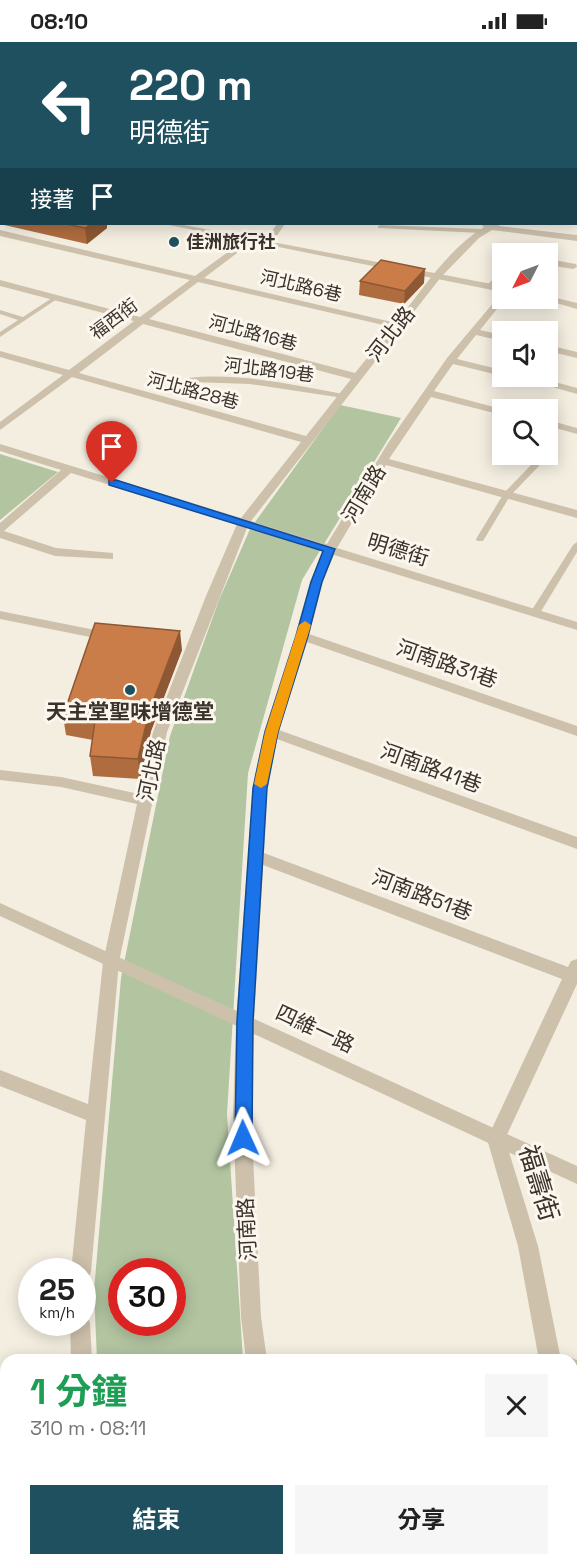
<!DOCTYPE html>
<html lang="zh-TW">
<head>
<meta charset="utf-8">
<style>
	:root { --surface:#fff; --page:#f6f6f6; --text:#222; --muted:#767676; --accent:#1e505f }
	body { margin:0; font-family:"Space Grotesk","Noto Sans TC",sans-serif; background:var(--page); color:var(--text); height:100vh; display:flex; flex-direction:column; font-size:22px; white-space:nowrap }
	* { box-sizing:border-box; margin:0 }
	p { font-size:20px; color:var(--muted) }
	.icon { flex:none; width:33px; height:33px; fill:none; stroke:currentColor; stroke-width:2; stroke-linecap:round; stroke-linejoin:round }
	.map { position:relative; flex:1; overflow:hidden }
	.drawer { position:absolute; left:0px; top:1312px; width:578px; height:212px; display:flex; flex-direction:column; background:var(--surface); border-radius:18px 18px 0 0; box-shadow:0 3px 15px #0003 }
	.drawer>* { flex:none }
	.banner { position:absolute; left:0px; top:0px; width:578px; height:183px; box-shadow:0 3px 15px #0003; background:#1e505f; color:#fff; overflow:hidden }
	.needle { width:39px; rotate:228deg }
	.controls { position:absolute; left:492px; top:201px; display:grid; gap:12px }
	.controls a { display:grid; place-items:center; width:66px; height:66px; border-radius:0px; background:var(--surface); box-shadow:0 3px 15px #0003; font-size:30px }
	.speed { position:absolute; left:18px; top:1216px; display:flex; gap:12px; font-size:30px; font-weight:700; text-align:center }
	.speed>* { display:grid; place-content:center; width:78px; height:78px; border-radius:50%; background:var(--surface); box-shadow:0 3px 15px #0003; line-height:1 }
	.speed small { font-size:15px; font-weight:400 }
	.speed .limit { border:9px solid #d22; background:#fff; color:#111 }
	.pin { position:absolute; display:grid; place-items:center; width:51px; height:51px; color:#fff; margin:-62px -26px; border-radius:50% 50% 50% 0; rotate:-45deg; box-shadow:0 0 6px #0007 }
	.pin .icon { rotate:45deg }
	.me { position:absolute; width:66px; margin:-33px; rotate:359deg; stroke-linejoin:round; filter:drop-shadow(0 0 4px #0008) }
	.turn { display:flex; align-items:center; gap:21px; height:126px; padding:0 30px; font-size:27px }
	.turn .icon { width:78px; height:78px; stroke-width:2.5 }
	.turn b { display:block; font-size:42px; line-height:51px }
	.then { display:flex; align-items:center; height:57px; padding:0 30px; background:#0003; gap:12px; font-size:22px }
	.round { display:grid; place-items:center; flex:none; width:63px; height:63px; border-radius:0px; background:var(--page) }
	.summary { display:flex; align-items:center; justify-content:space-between; height:102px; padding:0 30px }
	h1 { font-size:36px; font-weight:700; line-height:45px; color:#1e9e55 }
	.cta { display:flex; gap:12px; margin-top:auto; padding:12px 30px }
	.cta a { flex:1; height:69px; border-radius:0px; background:var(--accent); color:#fff; font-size:24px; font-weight:700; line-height:69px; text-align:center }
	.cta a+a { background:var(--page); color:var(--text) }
	.status { display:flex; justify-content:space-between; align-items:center; height:42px; padding:0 30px; background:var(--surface); direction:ltr }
	.status svg { height:16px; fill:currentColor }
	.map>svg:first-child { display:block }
</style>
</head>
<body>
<div class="status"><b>08:10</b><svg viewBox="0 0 49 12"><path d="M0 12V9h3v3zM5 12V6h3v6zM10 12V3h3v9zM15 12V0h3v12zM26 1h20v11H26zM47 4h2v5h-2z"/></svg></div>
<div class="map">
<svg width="577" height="1523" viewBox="0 0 577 1523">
	<rect width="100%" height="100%" fill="#f4eee1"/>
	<path fill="#b2c4a0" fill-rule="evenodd" d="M340 363 401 376 302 538 248 731 227 1072 243 1318H97L94 1249 121 936 170 694 219 558 250 487ZM122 1230H172V1281H122Z
		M0 412 58 430 0 478Z
		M106 1518H263L264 1523H106Z"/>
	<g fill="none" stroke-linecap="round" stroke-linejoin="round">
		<path fill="#cdc1ac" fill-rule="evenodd" d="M380 183 481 187 484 189 481 191 378 186V184Z
			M55 254 58 256 57 257 0 295V290L18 278 0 272V268L23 275Z
			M189 336C236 330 296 343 343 352L347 354 343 356 250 342 192 340H189Z
			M532 422H538L539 424 510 454 483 499H477L476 497 504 451Z
			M577 500V510L540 571 538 573H532L530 571 573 503Z"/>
		<path fill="#cdc1ac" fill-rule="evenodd" d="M3 0H12L2 3Z
			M147 0H153V2H147Z
			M261 0H267L260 2Z
			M453 0 466 2H454Z
			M525 0H532L523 2Z
			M545 0 557 2H546Z
			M576 0H577V4L573 2Z
			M576 19H577V24H576Z
			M576 35H577V39H576Z
			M0 43H2V47H0Z
			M576 57H577V61H576Z
			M0 67H2V71H0Z
			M576 77H577V82H576Z
			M576 98H577V103H576Z
			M576 116H577V121H576Z
			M576 162H577V168H576Z
			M277 182H285L271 202H265L264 200Z
			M481 182H500L499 184 577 193V199L492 188 479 196 441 235 251 479 327 502 388 401 447 316 499 254 502 253V256H506L480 288 502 293V299L476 293 457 317 502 328V334L453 322 434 349 505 368H502V373L431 355 389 417 577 468V476L386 423 337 506 577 580V588L334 513 322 540 309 592 577 684V694L307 600 279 688 577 795V807L277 697 267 746 264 811 568 925 571 919 577 917V942L505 1097 538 1204 561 1318H539L518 1204 487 1097 562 937 263 823 254 979 251 1074 261 1275 267 1318H246L241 1275 233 1074 236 979 253 746 264 690 295 594 310 540 323 509 247 486 167 690 119 920 91 1230 88 1237 82 1239V1230H71L86 1078 0 1044V1028L88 1062 103 920 137 762 61 745 0 738V728L61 735 139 752 153 690 206 554 237 482 71 431 4 489 56 506 113 511V517L55 514 0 496V481L61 428 0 409V402L241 476 301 400 72 335 0 388V380L63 333 0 315V309L69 328 134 279 0 244V238L140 275 190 238 0 194V188L195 234 250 194 254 197 253 199 204 236 396 281C422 248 448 207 484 185ZM198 240 392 285 355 331 149 277ZM143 282 351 337 306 394 79 331Z
			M548 217 576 222 577 225 573 227 548 223Z
			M502 229V237L493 247H487V243Z
			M548 303 577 310V316L548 309Z
			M514 334H533L577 346V352Z
			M548 378 577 386V392L548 384Z
			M0 569 110 591 117 595 110 599 0 577Z
			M82 1272 87 1274 90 1281 92 1318H71L70 1281H82Z
			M572 1316 577 1318V1341L572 1338V1318H567Z
			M572 1388 577 1390V1431L572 1429Z
			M73 1518H97V1523H73Z
			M269 1518H293L294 1523H270Z"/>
		<path fill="#cdc1ac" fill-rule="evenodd" d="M0 146H2V150H0Z
			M164 182H179L502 244V250Z
			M548 254 577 261V267L539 256H548Z
			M0 861 577 1124V1142L0 874Z"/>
	</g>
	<path fill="#ae6c3f" d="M2 154V182H107V186L87 202 0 182V155Z
		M360 239 424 241 404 262 359 253Z
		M182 608 151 689 140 737 93 734 90 714 93 698 66 693 63 674Z"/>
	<path fill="#8d5833" d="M91 182H107V186L87 202 85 186Z
		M425 227 424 241 404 262 405 249Z
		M180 589 182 608 151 689 140 737 138 717 149 670Z"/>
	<path fill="#ca7d49" stroke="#8d5833" stroke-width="1.5" d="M2 154V168L0 167V155Z
		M66 182H91L85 186Z
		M381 218 425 227 405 249 360 239Z
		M95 581 180 589 149 670 138 717 90 714 95 679 63 674Z"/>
	<path fill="#1a73e8" stroke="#114b97" stroke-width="1.5" d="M109 438H116L335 507 322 540 308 594 278 690 267 746 253 979 252 1096 249 1101 243 1104 237 1101 235 1096 237 979 253 746 265 690 296 594 311 540 323 509 109 443Z"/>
	<path fill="#f59e0b" d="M305 579 311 583 278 690 267 742 261 746 254 742 265 690 299 583Z"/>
	<g fill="#1e505f" stroke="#fbf7ee" stroke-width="2">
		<circle cx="174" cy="200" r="6"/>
		<circle cx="130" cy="648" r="6"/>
	</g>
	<g text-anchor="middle" stroke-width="6" stroke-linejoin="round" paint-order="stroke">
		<g font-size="18" font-weight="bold" fill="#3b332b" stroke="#fbf7ee" text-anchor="start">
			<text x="186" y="206">佳洲旅行社</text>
		</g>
		<g font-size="18" fill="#3b332b" stroke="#fbf7ee">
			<text transform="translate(301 244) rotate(13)" y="6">河北路6巷</text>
			<text transform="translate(114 277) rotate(-37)" y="6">福西街</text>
			<text transform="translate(253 291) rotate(15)" y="6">河北路16巷</text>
			<text transform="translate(269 328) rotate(7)" y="6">河北路19巷</text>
			<text transform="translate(193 349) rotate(15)" y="6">河北路28巷</text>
		</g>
		<g font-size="21" fill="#3b332b" stroke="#fbf7ee">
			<text transform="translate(391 292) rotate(-52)" y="7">河北路</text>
			<text transform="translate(364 452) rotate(-59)" y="7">河南路</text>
			<text transform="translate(398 508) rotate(17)" y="7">明德街</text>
			<text transform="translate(447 622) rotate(19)" y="7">河南路31巷</text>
			<text transform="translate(431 726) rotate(20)" y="7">河南路41巷</text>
			<text transform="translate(152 728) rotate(-78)" y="7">河北路</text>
			<text transform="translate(422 853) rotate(21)" y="7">河南路51巷</text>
			<text transform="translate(315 987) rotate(25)" y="7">四維一路</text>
			<text transform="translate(247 1187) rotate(-93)" y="7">河南路</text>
		</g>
		<g font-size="21" font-weight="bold" fill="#3b332b" stroke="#fbf7ee">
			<text x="130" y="677">天主堂聖味增德堂</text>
		</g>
		<g font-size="26" fill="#3b332b" stroke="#fbf7ee">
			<text transform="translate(539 1141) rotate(73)" y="9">福壽街</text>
		</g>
	</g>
</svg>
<div class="controls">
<a><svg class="needle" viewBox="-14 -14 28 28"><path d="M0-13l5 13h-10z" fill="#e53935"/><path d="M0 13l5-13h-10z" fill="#767676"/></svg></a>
<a><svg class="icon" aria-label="sound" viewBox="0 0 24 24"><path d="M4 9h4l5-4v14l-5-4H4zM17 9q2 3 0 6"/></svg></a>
<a><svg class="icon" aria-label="search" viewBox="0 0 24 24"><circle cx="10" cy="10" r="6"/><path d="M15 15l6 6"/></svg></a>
</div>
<div class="speed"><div>25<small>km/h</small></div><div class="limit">30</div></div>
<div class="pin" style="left:112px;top:441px;background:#d93025"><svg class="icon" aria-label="arrive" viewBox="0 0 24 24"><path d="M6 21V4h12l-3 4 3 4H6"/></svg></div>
<svg class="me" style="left:243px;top:1096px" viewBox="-20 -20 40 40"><path d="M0-17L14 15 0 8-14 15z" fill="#1a73e8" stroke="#fff" stroke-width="4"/></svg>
<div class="banner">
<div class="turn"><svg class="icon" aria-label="left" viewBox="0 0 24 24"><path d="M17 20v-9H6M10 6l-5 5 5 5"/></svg><div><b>220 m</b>明德街</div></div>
<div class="then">接著<svg class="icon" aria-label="arrive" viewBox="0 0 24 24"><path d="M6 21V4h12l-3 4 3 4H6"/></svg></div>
</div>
<section class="drawer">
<div class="summary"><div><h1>1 分鐘</h1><p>310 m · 08:11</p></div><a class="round"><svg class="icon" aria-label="close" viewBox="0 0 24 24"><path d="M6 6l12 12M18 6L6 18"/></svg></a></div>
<div class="cta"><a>結束</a><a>分享</a></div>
</section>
</div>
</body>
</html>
